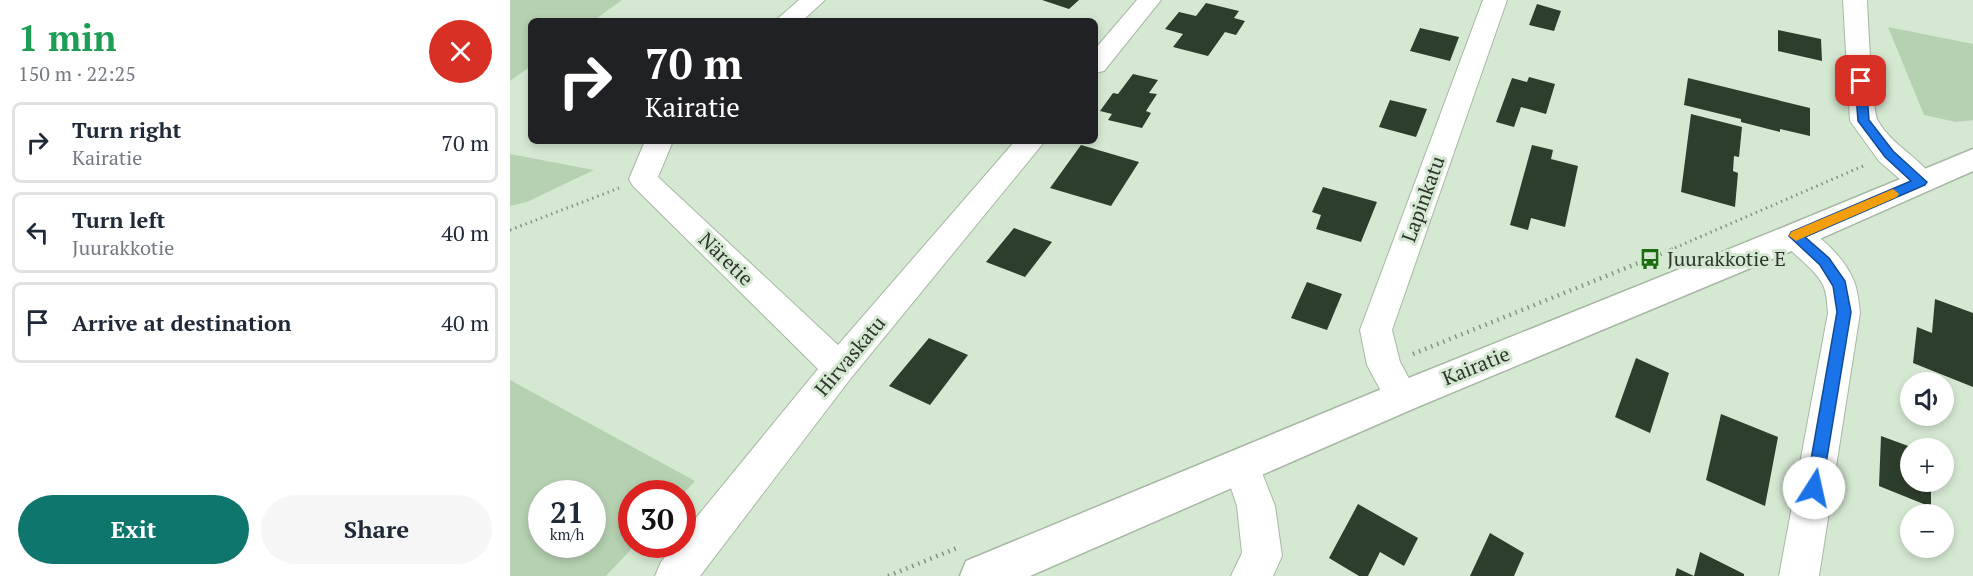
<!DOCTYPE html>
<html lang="en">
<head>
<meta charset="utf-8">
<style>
	:root { --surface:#fff; --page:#f6f6f7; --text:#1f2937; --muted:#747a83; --line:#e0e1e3; --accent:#0f766e }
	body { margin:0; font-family:"PT Serif",serif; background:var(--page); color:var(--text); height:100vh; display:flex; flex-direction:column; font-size:22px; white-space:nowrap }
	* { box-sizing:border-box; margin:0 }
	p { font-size:20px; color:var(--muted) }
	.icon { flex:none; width:33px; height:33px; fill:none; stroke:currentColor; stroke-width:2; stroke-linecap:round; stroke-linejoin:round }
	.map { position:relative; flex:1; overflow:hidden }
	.side { display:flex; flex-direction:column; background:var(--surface); width:510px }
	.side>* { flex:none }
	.guide { position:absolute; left:18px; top:18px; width:570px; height:126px; border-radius:9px; box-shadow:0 3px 9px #0003; background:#202124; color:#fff; overflow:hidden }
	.fabs { position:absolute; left:1390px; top:372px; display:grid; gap:12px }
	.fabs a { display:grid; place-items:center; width:54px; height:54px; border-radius:50%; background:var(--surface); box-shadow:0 3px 9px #0003; font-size:30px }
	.speed { position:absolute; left:18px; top:480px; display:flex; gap:12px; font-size:30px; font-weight:700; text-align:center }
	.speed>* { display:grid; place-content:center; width:78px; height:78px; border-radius:50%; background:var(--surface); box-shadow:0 3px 9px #0003; line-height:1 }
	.speed small { font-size:15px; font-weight:400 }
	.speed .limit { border:9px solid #d22; background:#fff; color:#111 }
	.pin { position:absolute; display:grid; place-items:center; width:51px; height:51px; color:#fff; margin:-26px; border-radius:12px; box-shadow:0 3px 9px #0006 }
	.me { position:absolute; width:66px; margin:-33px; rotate:10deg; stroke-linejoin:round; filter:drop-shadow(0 0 4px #0008) }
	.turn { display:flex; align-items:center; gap:21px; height:126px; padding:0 18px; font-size:27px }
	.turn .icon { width:78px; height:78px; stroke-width:2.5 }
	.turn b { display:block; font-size:42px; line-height:51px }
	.round { display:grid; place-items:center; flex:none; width:63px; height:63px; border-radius:32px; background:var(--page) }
	.head { display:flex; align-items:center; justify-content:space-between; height:102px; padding:0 18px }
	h1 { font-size:36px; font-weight:700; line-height:45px; color:#1e9e55 }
	.action { display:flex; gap:12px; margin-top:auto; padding:12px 18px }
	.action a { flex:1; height:69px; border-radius:36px; background:var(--accent); color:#fff; font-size:24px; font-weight:700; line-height:69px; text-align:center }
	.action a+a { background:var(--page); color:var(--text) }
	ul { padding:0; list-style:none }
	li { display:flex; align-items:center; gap:18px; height:81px; margin:0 12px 9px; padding:0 6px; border:3px solid var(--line); border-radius:9px }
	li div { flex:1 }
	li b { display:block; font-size:22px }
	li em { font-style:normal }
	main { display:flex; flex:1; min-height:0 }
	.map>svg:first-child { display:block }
</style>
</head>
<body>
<main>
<section class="side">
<div class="head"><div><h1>1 min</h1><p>150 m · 22:25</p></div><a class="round" style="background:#d93025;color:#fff"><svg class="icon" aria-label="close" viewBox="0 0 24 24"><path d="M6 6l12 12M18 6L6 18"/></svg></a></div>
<ul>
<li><svg class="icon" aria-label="right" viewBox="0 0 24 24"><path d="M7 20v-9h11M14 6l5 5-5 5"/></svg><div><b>Turn right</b><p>Kairatie</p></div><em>70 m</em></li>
<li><svg class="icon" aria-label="left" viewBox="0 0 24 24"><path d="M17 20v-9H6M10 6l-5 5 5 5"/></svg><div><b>Turn left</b><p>Juurakkotie</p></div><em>40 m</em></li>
<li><svg class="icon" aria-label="arrive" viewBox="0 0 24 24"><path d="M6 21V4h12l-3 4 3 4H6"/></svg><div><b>Arrive at destination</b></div><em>40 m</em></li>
</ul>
<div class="action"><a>Exit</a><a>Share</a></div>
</section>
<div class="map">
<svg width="1463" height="576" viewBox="0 0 1463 576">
	<rect width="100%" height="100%" fill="#d5e9d2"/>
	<path fill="#b5d1b1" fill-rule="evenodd" d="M0 0H112L83 21H21V66L0 81Z
		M1378 27 1463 44V120L1446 122 1414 115Z
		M0 154 84 170 17 202 0 206Z
		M0 380 185 481 173 494H122V544L125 545 96 576H0ZM32 494H82V544H32Z"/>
	<path fill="#2e3e2c" d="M532 0H569L559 9Z
		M696 3 729 11 724 18 735 21 726 35 715 32 698 56 663 47 673 34 655 29 669 12 686 16Z
		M1027 4 1051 11 1044 31 1019 25Z
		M910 28 949 37 940 61 900 51Z
		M1268 30 1311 39 1312 61 1268 51Z
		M623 74 648 80 639 93 647 94 636 111 641 113 632 128 598 120 602 114 590 111 603 93 608 94Z
		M1019 77 1045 84 1036 114 1011 107 1004 127 986 122 1002 78 1017 82Z
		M1178 78 1300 108V136L1270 129V132L1231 122V119L1174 105Z
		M880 100 917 109 906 137 869 127Z
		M1181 114 1232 127 1229 157 1224 156 1223 171 1228 173 1225 207 1171 192Z
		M571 145 629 162 601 206 540 188Z
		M1022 145 1043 150 1041 159 1068 166 1055 227 1021 218 1018 230 1000 225Z
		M813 187 867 202 851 242 806 229 811 215 802 212Z
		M504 228 542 242 515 277 476 262Z
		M797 282 832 294 817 330 781 318Z
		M1425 299 1463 313V387L1403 363 1407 327 1422 333Z
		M419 338 458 355 420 405 379 386Z
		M1126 358 1159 373 1140 433 1105 417Z
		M1211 414 1268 437 1255 506 1196 480Z
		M1371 436 1401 447V482H1421V507L1369 486Z
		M848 504 908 538 894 566 870 552 858 576H849L819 558Z
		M980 533 1014 553 1004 576H960Z
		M1190 552 1234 574V576H1165L1167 568 1184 576Z"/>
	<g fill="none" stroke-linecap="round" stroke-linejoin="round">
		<defs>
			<path id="minor" d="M289 0H315L292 21H265Z
				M627 0H651L594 71 585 73V49Z
				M973 0H997L882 330 890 362 909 397 904 408 892 412 880 408 857 365 850 330Z
				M1333 0H1357C1358 19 1362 111 1368 121 1382 146 1412 158 1425 182L1421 189 1411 192 1401 189 1369 161 1340 121Z
				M135 141H163L148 177 328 345 505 141H535L341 378 190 576H145L151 562 165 544H172V535L308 369 123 186 119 179Z
				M1285 224C1309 232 1337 260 1345 284 1348 293 1349 304 1350 313L1309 576H1269L1318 313C1317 304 1317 293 1313 285 1303 265 1281 256 1270 236L1274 228Z
				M732 450 745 455 765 506 772 556 763 576H721L732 553 727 506 714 467 719 455Z"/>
			<path id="secondary" d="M1463 149V171L1296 245 905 408 520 576H450L456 561 879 386 1274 227Z"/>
		</defs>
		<use href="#minor" stroke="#a6b8a3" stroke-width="2"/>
		<use href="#secondary" stroke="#a6b8a3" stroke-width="3"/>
		<path stroke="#859383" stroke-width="3" stroke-dasharray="1.5 4" stroke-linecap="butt" d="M0 230 109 188
			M1160 250 1353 166"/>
		<path stroke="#859383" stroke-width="4.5" stroke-dasharray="1.5 5" stroke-linecap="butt" d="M903 354 1163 249
			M378 576 447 548"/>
		<use href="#minor" fill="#fff" fill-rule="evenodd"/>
		<use href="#secondary" fill="#fff" fill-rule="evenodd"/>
	</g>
	<path fill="#1a73e8" stroke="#114b97" stroke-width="1.5" d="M1351 77 1356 81 1359 120 1383 151 1417 182 1415 185 1295 237 1319 258 1335 281 1341 312 1312 488 1310 494 1304 496 1299 494 1296 488 1327 312 1323 286 1310 265 1279 236 1281 232 1401 181 1375 157 1348 121 1345 81Z"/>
	<path fill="#f59e0b" d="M1383 189 1389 194 1387 197 1290 239 1286 241 1279 236 1281 232Z"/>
	<defs>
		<symbol id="bus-bare" viewBox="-9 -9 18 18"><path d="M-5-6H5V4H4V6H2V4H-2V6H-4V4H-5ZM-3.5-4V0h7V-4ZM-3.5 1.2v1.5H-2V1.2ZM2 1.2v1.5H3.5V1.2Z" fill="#1c6c11" stroke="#d5e9d2" stroke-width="2.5" paint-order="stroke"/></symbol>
	</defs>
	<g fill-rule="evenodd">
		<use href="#bus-bare" x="1125" y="244" width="30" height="30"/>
	</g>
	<g text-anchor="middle" stroke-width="6" stroke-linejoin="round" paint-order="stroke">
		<g font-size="20" fill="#2e362d" stroke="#d5e9d2">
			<text transform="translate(913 199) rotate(-70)" y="7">Lapinkatu</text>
			<text transform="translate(216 259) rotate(44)" y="7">Näretie</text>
			<text transform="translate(340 356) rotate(-50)" y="7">Hirvaskatu</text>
			<text transform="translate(966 366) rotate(-22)" y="7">Kairatie</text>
		</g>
		<g font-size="20" fill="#2e362d" stroke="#d5e9d2" text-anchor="start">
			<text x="1157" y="266">Juurakkotie E</text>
		</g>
	</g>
</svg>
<div class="fabs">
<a><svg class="icon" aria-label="sound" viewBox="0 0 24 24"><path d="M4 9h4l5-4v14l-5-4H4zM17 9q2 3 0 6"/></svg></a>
<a>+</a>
<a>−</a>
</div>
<div class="speed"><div>21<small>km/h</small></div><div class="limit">30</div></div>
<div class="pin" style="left:1351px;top:81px;background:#d93025"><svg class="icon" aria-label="arrive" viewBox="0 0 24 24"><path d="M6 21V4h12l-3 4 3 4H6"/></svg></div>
<svg class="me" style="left:1304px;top:488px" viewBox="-20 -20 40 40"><circle r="19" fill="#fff"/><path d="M0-13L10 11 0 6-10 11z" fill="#1a73e8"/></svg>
<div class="guide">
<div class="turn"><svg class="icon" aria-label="right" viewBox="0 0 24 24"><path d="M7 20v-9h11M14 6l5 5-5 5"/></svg><div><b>70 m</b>Kairatie</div></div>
</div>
</div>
</main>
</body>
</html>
